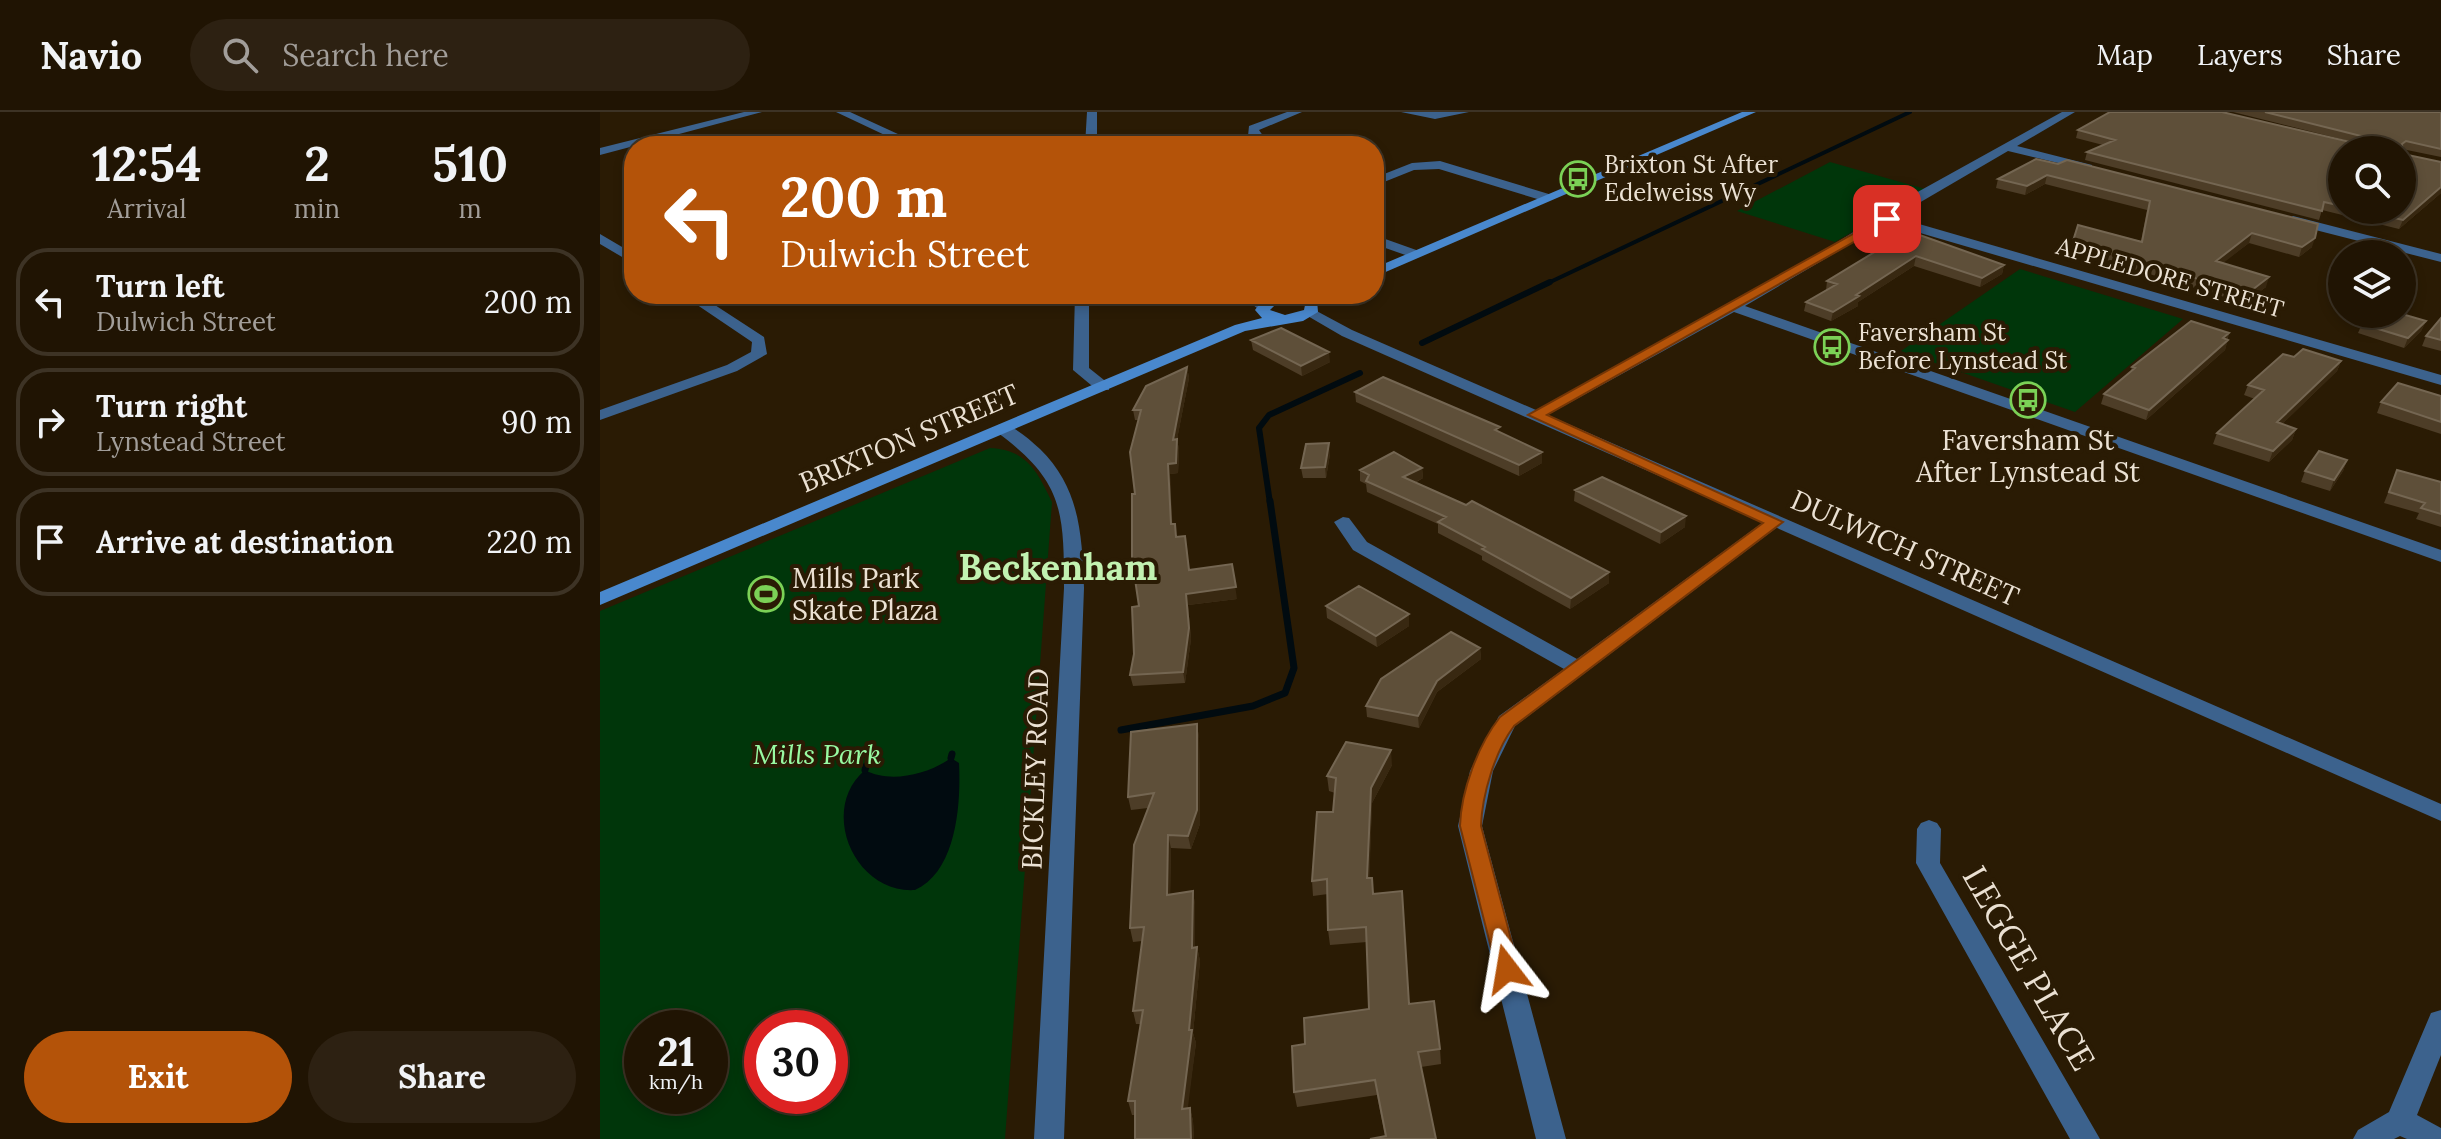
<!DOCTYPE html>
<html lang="en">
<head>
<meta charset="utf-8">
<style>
	:root { --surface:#201403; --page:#2d2112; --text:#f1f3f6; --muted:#a29e9a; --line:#3d3325; --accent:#b45309 }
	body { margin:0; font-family:Lora,serif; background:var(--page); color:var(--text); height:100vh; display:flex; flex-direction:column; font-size:30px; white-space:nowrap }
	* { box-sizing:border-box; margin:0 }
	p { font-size:26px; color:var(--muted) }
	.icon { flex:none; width:44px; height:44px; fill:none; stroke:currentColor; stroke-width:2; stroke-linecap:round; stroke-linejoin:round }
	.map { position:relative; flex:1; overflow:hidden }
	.panel { display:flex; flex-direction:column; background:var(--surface); width:600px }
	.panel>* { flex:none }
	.banner { position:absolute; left:24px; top:24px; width:760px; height:168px; border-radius:32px; box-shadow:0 4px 12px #0003,0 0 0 2px var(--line); background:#b45309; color:#fff; overflow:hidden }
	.tools { position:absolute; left:1728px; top:24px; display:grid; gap:16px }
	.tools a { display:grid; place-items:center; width:88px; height:88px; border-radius:50%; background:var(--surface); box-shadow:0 4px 12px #0003,0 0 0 2px var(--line); font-size:40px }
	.speed { position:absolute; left:24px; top:898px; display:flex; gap:16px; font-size:40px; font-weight:700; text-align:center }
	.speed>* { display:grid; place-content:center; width:104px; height:104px; border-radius:50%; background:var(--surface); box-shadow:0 4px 12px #0003,0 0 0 2px var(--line); line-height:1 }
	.speed small { font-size:20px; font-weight:400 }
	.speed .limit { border:12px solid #d22; background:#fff; color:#111 }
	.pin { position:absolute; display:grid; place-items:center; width:68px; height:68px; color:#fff; margin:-34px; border-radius:16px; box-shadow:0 4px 12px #0006 }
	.me { position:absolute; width:88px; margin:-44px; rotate:346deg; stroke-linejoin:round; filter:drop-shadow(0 0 6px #0008) }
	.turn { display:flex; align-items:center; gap:28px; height:168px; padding:0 24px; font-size:36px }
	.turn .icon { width:104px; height:104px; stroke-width:2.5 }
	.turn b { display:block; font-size:56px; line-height:68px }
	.eta { display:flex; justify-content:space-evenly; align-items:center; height:136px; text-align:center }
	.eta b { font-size:48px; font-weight:700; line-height:56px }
	.cta { display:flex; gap:16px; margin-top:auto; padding:16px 24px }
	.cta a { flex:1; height:92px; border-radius:48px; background:var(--accent); color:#fff; font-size:32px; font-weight:700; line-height:92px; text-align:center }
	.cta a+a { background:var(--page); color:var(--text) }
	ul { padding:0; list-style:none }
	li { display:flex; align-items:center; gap:24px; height:108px; margin:0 16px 12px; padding:0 8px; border:4px solid var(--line); border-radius:32px }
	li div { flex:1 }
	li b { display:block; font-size:30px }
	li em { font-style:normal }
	header { display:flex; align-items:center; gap:48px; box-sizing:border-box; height:112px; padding:0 40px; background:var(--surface); border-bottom:2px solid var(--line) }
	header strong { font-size:38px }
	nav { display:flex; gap:44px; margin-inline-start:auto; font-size:28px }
	.search { width:560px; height:72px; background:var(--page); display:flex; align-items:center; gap:20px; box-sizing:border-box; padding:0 28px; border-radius:44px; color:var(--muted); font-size:30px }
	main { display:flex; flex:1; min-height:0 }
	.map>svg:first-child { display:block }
</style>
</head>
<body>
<header>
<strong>Navio</strong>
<div class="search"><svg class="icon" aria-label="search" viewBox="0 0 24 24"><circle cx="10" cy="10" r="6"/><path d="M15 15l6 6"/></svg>Search here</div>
<nav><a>Map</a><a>Layers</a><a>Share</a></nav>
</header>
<main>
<section class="panel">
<div class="eta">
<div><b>12:54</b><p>Arrival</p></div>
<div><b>2</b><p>min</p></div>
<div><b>510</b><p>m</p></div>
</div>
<ul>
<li><svg class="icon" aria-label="left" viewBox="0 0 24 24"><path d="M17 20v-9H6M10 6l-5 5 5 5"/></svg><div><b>Turn left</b><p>Dulwich Street</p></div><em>200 m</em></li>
<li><svg class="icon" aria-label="right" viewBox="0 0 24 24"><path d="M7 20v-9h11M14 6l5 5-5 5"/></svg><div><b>Turn right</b><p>Lynstead Street</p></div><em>90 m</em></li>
<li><svg class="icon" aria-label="arrive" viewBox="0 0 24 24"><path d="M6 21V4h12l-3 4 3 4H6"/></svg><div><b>Arrive at destination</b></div><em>220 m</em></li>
</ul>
<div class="cta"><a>Exit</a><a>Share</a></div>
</section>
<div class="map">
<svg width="1841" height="1027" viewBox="0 0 1841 1027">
	<rect width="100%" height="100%" fill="#2a1b04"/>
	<path fill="#00360a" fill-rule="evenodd" d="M1230 50 1325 77 1235 130 1137 99Z
		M1420 157 1583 207 1475 300 1301 239Z
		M390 336C427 338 437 359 452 390L405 1027H0V499ZM42 916H110V984H42ZM162 916H230V984H162Z"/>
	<path fill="#010b10" d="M351 646 359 651C361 691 357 759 315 778 255 782 218 698 265 658 290 672 329 662 351 646Z"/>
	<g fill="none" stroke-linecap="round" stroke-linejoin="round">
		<path stroke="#010b10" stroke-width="4" d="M946 172 1310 0"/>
		<path stroke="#010b10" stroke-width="6" d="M822 231 950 170
			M670 391 659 316 669 303 760 261"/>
		<path stroke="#010b10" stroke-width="7" d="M521 618 653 594 685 581 694 556 670 389
			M351 646 352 642
			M265 658 266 654"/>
		<path fill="#3c628d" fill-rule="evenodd" d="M144 0H162L0 43V36Z
			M487 0H497V34H485Z
			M687 0H702L659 18 670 34H661L648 24 649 14Z
			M801 0H869L835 7Z
			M1462 0H1475L1417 34 1492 53V59L1408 39 1295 105 1841 263V273L1286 111 1145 194 1841 438V450L1134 200 942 306 936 308 928 303 1228 136 1314 82Z
			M840 49 952 83 954 86 944 89 839 57 814 58 774 74V66L812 51Z
			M1693 104 1841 142V150L1688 111 1687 108Z
			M0 122 34 142V152L0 132Z
			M774 123 819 139 821 142 814 146 774 132Z
			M81 182H98L164 225 167 242 137 259 0 308V298L127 253 151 240 152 230Z
			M475 182H489V256L509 272V278H497L473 258Z
			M404 312C417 316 430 328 440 337 480 376 482 423 484 476L464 1027H434L464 476C464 399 463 369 398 321V313Z
			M743 405 749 406 767 430 977 547 1169 406H1181L1184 410 915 614 893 659 882 714 966 1027H936L858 714 870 659 899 604 964 557 753 438 734 410Z
			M1329 708 1337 711 1341 717 1340 751 1500 1027H1470L1316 751 1317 717 1321 711Z
			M1841 898V943L1817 1003 1841 1016V1027H1807L1800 1024 1794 1027H1753L1758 1018 1789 1000 1831 901Z"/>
		<path fill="#3c628d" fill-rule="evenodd" d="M236 0H250L324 34H308Z
			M640 182H656L670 194 658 197Z
			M711 196 752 218 1841 692V709L742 224 706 203 704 200Z"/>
		<path fill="#4988cd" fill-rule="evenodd" d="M1142 0H1156L774 165V156Z
			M686 182H701L717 188 718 200 703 209 645 219 0 493V480L635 213 662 206 655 198C664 186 671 184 686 182ZM695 189 705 193 704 198 685 203 670 198 676 192Z"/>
	</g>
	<path fill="#4d3d27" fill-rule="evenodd" d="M1633 0H1841V45L1802 37 1803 42 1841 50V81L1799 117 1722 98 1719 108 1485 48 1487 40 1503 33 1476 26 1478 18 1765 33ZM1742 38 1802 98H1742Z
		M1436 47 1712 135 1699 145 1649 131 1622 151 1666 175 1644 191 1471 138 1478 113 1541 129 1547 98 1445 72 1425 83 1396 76 1398 67Z
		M1291 130 1404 153 1402 162 1380 175 1314 154 1258 190V194L1231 209 1204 199 1206 190 1226 178 1227 169Z
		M1841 206V239L1822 234 1826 224Z
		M1826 209 1821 219 1804 236 1758 221 1762 212Z
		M1629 221 1625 238 1546 308 1501 292 1504 282 1530 261 1532 255Z
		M651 228 730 250 702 264 653 238Z
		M1741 249 1737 259 1682 312 1696 317 1692 328 1669 350 1613 332 1617 321 1655 287 1644 283 1648 273Z
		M587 255 589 266 577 327 579 338 578 361 570 362 572 412 577 425 587 435 589 457 637 487 588 493 591 527 585 571 533 574 530 563 534 542 539 494 535 382 538 308H535L533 298Z
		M755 280 900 320 942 351 919 364 756 290Z
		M1841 284V322L1777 301 1781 290Z
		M730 342 726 366H703L701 356Z
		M1747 348 1743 359 1730 379 1701 370 1705 359Z
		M822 356 823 366 815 371 1009 460V471L970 497 882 448V444L838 421V412L767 380 766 372 760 369V358Z
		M1797 358 1841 370V415L1816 407 1819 401 1784 391Z
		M975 378 1085 415 1060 432 974 389Z
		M726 494 809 514 777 535 727 506Z
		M880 536 881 547 837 580 819 616 767 605 766 594Z
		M597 612 599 626 600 712 591 737 571 736 570 782 593 779 595 793V835H597L600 849 593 921 596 931 587 996H590L593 1009 594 1027H535V1003H532L528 989 541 912H536L533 899 542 829 533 830 530 816 548 696 531 698 528 685Z
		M792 653 772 691 769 766 809 892 840 937 841 952 821 955 836 1027 785 1024 777 983 697 995 694 980 705 932 769 897 767 830 730 833 728 818V782L713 784 712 769 733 700 735 681 729 679 727 664Z"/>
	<path fill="#382811" d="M1447 63 1445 72 1425 83 1427 74Z
		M1841 75V81L1799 117 1803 108Z
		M1652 121 1649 131 1613 159 1616 149Z
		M1715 126 1712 135 1699 145 1702 135Z
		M1316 144 1314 154 1258 190V194L1231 209 1233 200 1256 183Z
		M1404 153 1402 162 1380 175 1382 166Z
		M1669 165 1666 175 1644 191 1647 182Z
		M1826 209 1821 219 1804 236 1808 226Z
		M1629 221 1626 230 1628 228 1625 238 1546 308 1549 298Z
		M729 240 730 250 702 264 701 254Z
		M1741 249 1737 259 1673 321 1677 310Z
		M587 255 589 266 575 338 573 328Z
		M1696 317 1692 328 1669 350 1673 339Z
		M577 327 579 338 578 361 570 362 573 423 571 412 568 352Z
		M729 331 730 342 726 366 725 355Z
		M942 340V351L919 364V353Z
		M1747 348 1743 359 1730 379 1734 368Z
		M822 356 823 366 804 376 803 365Z
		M1086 404 1085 415 1060 432 1061 420Z
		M632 452 637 487 588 493 591 527 585 571 583 560 586 482Z
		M1009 460V471L970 497 971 486Z
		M809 502V514L777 535 776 524Z
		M880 536 881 547 837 580 819 616 818 604 837 569Z
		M597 612 599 626 600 712 591 737 588 724Z
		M791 638 792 653 772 691 769 781 767 766 771 676Z
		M568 723 571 736 570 796 567 783Z
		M593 779 595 793V849L592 836Z
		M597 835 600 849 593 921 596 931 586 1011 582 997Z
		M590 996 593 1009 594 1027H591Z"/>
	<path fill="#5e4f39" stroke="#746652" stroke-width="2" d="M1510 0H1622L1763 33 1789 31 1665 0H1841V37L1806 29 1802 32 1803 42 1841 50V75L1803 108 1758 98H1802V38H1742V94L1724 90 1722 99 1487 40 1515 28 1478 18Z
		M1436 47 1458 52 1467 48 1718 112 1715 126 1702 135 1652 121 1616 149 1669 165 1647 182 1473 129 1478 113 1542 130 1550 89 1447 63 1427 74 1398 67Z
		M1314 121 1404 153 1382 166 1316 144 1256 183 1259 184 1233 200 1206 190 1237 172 1227 169 1291 130Z
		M1773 202H1802L1826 209 1808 226 1762 212Z
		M1841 206V228L1826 224Z
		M1591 209 1629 221 1623 226 1628 228 1549 298 1504 282 1535 256 1532 255Z
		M681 216 729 240 701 254 651 228Z
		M1703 237 1741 249 1677 310 1696 317 1673 339 1617 321 1664 278 1648 273 1683 242 1694 245Z
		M587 255 573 328 577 327 576 351 568 352 571 412H575L576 425 585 424 589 458 632 452 636 475 586 482 589 516 583 560 530 563 534 542 532 495 539 494 532 447V382H535L530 340 541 298H533L546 274Z
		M783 265 900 315 895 318 942 340 919 353 755 280Z
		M1798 271 1841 284V310L1781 290Z
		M729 331 725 355 701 356 706 332Z
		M1719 339 1747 348 1734 368 1705 359Z
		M794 340 822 356 803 365 866 393 872 389 1009 460 971 486 882 437 885 435 838 410 846 405 766 369 769 363 760 358Z
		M1797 358 1841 370V402L1821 396 1825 391 1789 380Z
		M1002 365 1086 404 1061 420 975 378Z
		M759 474 809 502 776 524 726 494Z
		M851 520 880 536 837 569 818 604 766 594 781 567Z
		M597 612V698L588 724 568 723 567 783 593 779 592 836 597 835 589 918H592L582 997 590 996 591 1027H535V989H528L543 898 533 899 544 815 530 816 534 733 554 681 528 685 531 620Z
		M746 630 791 638 771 676 767 766H772L773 782 802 779 809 892 834 889 840 937 818 940 836 1027H770L786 1024 775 968 694 980 692 934 705 932 704 906 769 897 766 815 728 818 727 767 712 769 717 700H733L736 666 727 664Z"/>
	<path fill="#b45309" stroke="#753606" stroke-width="2" d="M1287 103 1291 104V109L947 303 1183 410 914 614C895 639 882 683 881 714L919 857 915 863H898L860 714C861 679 878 633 900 605L1163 411 928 303Z"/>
	<defs>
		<symbol id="bus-ring" viewBox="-11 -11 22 22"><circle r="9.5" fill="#2a1b04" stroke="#7bd156" stroke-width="1.5"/><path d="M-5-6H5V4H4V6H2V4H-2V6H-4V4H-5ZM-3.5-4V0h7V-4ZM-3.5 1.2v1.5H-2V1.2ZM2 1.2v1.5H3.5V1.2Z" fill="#7bd156"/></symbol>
		<symbol id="stadium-ring" viewBox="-11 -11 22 22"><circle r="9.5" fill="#2a1b04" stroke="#7bd156" stroke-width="1.5"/><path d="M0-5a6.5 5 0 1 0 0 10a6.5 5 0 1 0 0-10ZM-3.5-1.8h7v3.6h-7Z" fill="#7bd156"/></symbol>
	</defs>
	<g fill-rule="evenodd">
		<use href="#bus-ring" x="958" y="47" width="40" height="40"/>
		<use href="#bus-ring" x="1212" y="215" width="40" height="40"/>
		<use href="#bus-ring" x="1408" y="268" width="40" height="40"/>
		<use href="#stadium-ring" x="146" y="462" width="40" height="40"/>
	</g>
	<g text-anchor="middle" stroke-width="8" stroke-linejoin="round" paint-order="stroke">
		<g font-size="24" fill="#ebe1d3" stroke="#2a1b04" text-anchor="start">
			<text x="1004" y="61">Brixton St After<tspan x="1004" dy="28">Edelweiss Wy</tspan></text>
			<text x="1258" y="229">Faversham St<tspan x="1258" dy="28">Before Lynstead St</tspan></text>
		</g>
		<g font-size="24" fill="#ebe1d3" stroke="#2a1b04">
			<text transform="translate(1570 166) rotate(16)" y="8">APPLEDORE STREET</text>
		</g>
		<g font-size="28" fill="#ebe1d3" stroke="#2a1b04">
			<text transform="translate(309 326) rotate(-23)" y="10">BRIXTON STREET</text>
			<text transform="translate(1305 436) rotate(24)" y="10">DULWICH STREET</text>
			<text transform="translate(435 657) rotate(-88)" y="10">BICKLEY ROAD</text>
		</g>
		<g font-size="28" fill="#ebe1d3" stroke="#2a1b04">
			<text x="1428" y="338">Faversham St<tspan x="1428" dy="32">After Lynstead St</tspan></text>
			<text x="192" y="476" text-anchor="start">Mills Park<tspan x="192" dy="32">Skate Plaza</tspan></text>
		</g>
		<g font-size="28" font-style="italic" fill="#98faa2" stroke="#2a1b04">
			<text x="217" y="652">Mills Park</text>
		</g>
		<g font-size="34" fill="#ebe1d3" stroke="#2a1b04">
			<text transform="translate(1429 856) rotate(60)" y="12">LEGGE PLACE</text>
		</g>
		<g font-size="36" font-weight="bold" fill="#c2f2b1" stroke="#2a1b04">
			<text x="458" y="468">Beckenham</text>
		</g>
	</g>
</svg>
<div class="tools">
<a><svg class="icon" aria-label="search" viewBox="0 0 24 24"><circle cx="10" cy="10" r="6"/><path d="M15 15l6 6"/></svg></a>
<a><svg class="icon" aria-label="layers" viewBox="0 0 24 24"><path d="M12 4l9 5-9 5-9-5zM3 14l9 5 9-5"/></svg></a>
</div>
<div class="speed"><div>21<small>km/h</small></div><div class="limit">30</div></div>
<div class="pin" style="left:1287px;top:107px;background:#d93025"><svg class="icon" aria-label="arrive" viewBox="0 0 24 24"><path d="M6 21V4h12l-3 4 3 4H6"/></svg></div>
<svg class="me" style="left:907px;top:857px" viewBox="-20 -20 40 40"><path d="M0-17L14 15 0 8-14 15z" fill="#b45309" stroke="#fff" stroke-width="4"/></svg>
<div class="banner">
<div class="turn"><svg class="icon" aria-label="left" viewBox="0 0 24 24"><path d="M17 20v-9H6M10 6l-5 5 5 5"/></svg><div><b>200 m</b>Dulwich Street</div></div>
</div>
</div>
</main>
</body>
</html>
